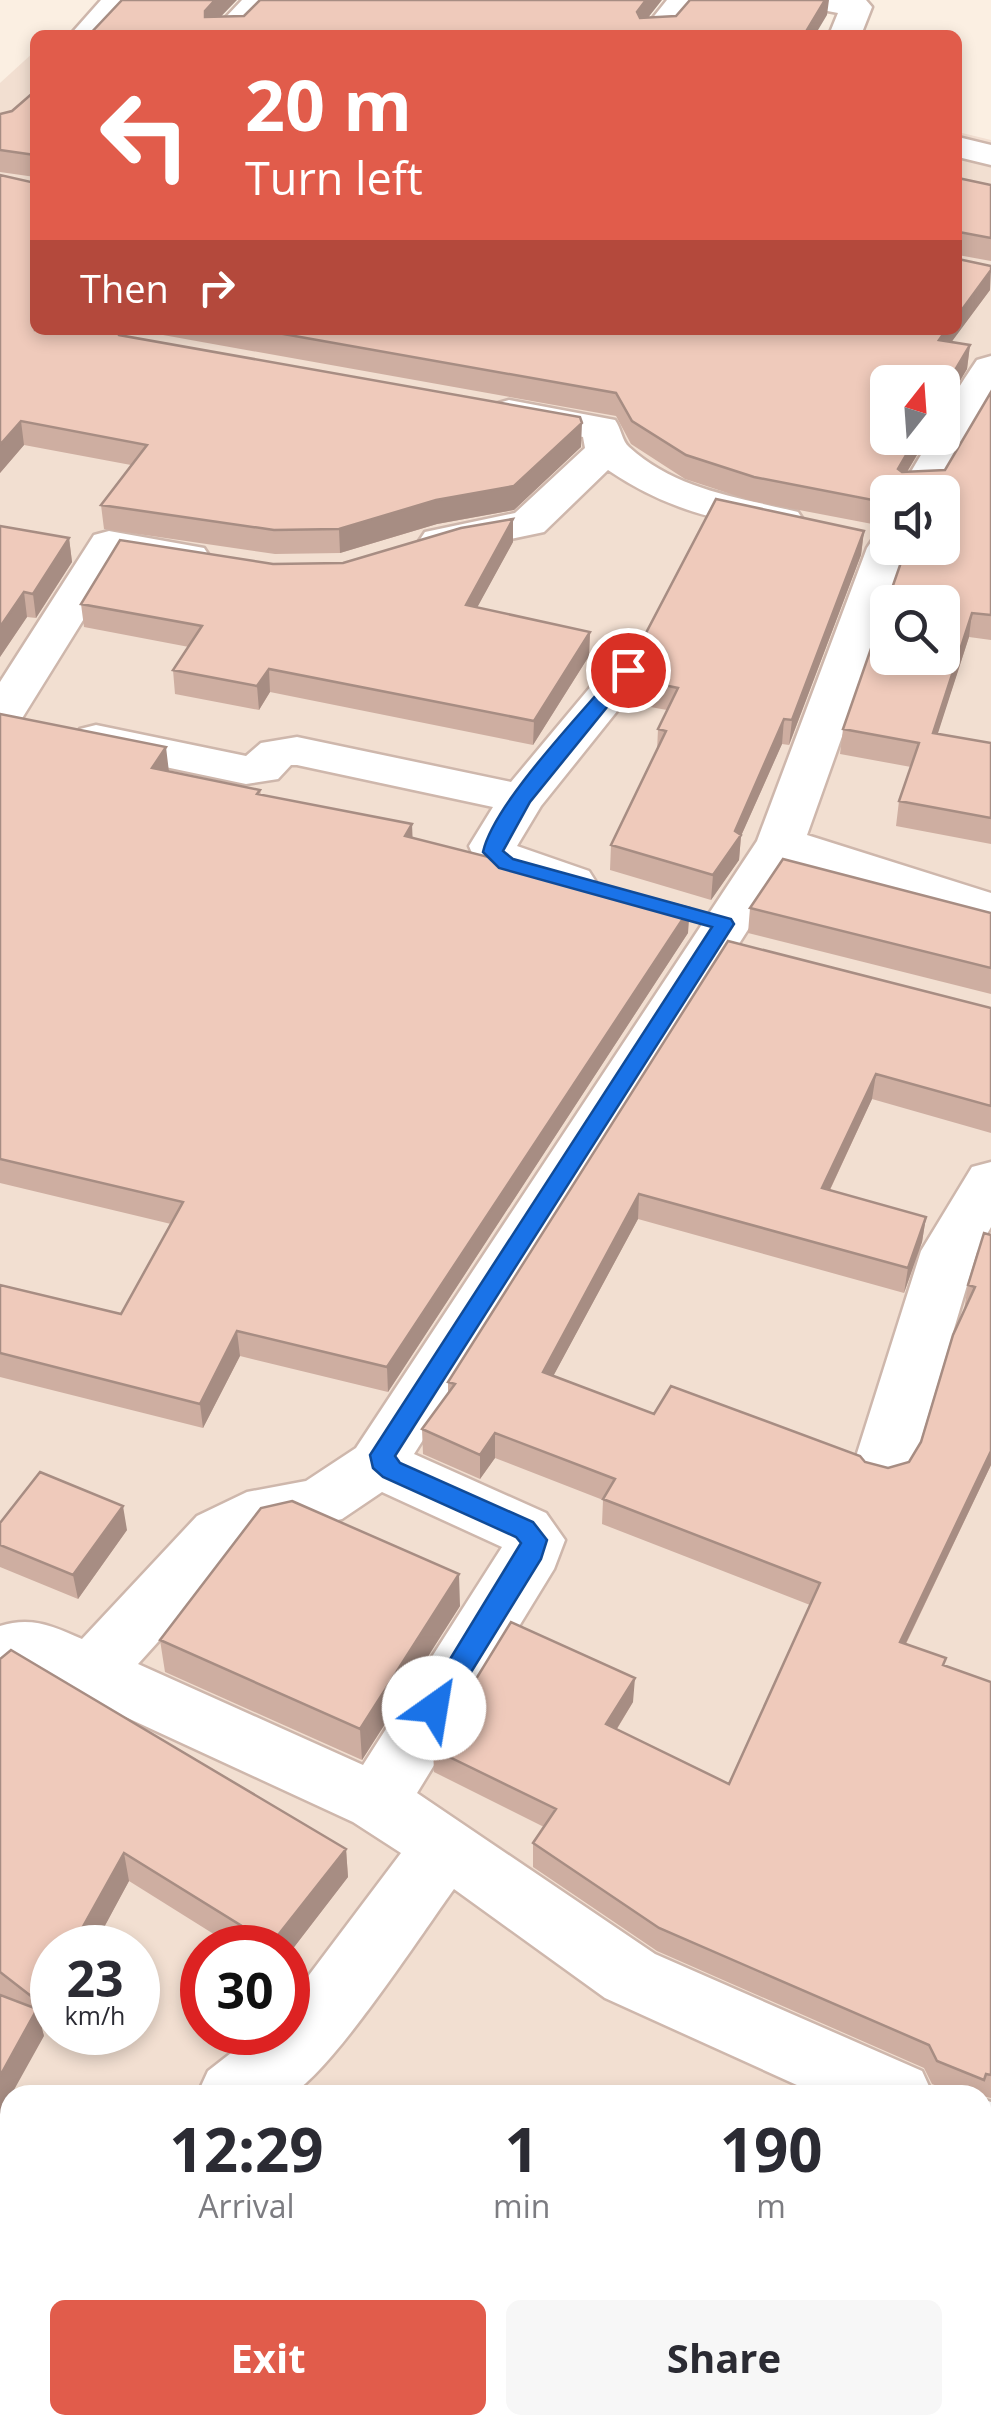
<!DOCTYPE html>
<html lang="en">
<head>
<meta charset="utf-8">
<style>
	:root { --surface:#fff; --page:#f7f7f7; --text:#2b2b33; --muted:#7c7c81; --accent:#e15c4b }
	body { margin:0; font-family:"Open Sans",sans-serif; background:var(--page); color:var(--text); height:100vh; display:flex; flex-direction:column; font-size:38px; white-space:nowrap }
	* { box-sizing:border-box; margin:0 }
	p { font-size:32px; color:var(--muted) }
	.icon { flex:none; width:55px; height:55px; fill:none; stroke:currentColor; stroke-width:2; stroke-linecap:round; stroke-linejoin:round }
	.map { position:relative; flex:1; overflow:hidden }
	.sheet { position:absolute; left:0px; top:2085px; width:992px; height:350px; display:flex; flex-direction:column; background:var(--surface); border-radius:30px 30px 0 0; box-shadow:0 5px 15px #0003 }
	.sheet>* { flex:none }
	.guide { position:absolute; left:30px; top:30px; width:932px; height:305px; border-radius:15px; box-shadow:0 5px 15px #0003; background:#e15c4b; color:#fff; overflow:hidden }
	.needle { width:65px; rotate:17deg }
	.buttons { position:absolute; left:870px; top:365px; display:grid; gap:20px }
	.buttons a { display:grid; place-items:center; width:90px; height:90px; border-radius:15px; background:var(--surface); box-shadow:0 5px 15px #0003; font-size:50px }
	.speed { position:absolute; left:30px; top:1925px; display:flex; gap:20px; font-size:50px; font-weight:700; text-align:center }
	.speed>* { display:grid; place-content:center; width:130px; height:130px; border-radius:50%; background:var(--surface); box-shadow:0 5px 15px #0003; line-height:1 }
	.speed small { font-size:25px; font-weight:400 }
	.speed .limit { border:15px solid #d22; background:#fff; color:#111 }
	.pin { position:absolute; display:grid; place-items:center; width:85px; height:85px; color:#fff; margin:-42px; border:5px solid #fff; border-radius:50%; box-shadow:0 2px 10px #0007 }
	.me { position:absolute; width:110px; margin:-55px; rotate:32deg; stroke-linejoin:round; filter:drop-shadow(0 0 8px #0008) }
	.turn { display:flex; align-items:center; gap:35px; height:210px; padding:0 50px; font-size:45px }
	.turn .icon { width:130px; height:130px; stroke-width:2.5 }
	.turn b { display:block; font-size:70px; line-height:85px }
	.then { display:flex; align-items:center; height:95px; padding:0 50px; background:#0003; gap:20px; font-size:38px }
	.eta { display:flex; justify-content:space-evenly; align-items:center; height:170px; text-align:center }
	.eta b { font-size:60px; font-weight:700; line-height:70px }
	.cta { display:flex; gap:20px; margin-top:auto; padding:20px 50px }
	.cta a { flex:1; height:115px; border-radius:15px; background:var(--accent); color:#fff; font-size:40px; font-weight:700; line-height:115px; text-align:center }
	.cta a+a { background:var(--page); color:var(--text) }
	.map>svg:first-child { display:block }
</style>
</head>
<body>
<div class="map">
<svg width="991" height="2435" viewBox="0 0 991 2435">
	<rect width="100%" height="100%" fill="#fbefe2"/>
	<path fill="#f2dfd1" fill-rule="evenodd" d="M35 51V330H958V132L991 140V2435H507L484 2425H982V2095H10V2215L0 2211V83ZM888 382H942V438H888ZM888 492H942V548H888ZM888 602H942V658H888ZM52 1948H138V2032H52ZM202 1948H288V2032H202Z"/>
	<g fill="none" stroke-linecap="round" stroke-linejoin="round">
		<defs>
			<path id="street" d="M101 0H134L103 35H70Z
				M242 0H276L243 35H209Z
				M667 0H700L672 35H639Z
				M802 0H866L872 7 861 35H829L838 13 807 7Z
				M958 137 991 145V165L958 157Z
				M991 356V402L939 492H899L931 438H942C942 409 961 384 977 360Z
				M509 400 615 420C621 428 622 441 629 447 676 490 738 497 798 512L804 521 798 530 783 533C713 518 669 511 608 470L544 532 440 554 425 550 419 541 425 532 515 513 585 448 583 437 495 420 489 412 495 404Z
				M109 531 204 548 210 557 204 566 189 570 121 559 16 728 0 732V682L94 535Z
				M888 536V548H909L807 835 991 893V926L791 862 414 1454 546 1513 565 1540 554 1569 417 1793 655 1954 922 2071 933 2095H819L605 1998 454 1889C425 1929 327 2079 290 2094 276 2100 216 2095 197 2095L208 2071 258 2032H288V2003L401 1853 353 1822 28 1672 0 1678V1626C31 1616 53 1626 82 1639L197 1516 247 1492 306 1481 356 1448 757 841 867 548 873 539ZM382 1492 502 1547 363 1765 138 1664 241 1550 262 1537 342 1519Z
				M628 657 644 661 650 670 541 806 517 846 589 871 596 882 589 893 572 897 479 869 469 846 493 807 297 765H291L278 779 246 784 80 749 73 739 80 729 96 725 246 756 261 743 297 737 511 782 612 661Z
				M991 1162V1227L977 1252 913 1466 904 1483 883 1489 862 1483 853 1466 921 1251 972 1167Z
				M982 2099 991 2102V2172L982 2168Z
				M10 2254V2335L0 2339V2259Z"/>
			<path id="secondary" d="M0 2295 10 2299V2376L0 2372Z
				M152 2425H246L250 2435H156Z"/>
		</defs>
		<use href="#street" stroke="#ceb7ac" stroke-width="5"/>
		<use href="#secondary" stroke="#d1b7a9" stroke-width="5"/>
		<use href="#street" fill="#fff" fill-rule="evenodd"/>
		<use href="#secondary" fill="#fff" fill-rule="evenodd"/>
	</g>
	<path fill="#ceaea1" d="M35 91V330H121L119 335 581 447 514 510 437 524 340 553 275 554 104 529 101 505 131 465 24 445 0 473V175L35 183V177L0 172V114L12 111Z
		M958 178 991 185V261L958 255V259L990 290 951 342 970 345 967 369 945 406 942 418V382L888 438H927L907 472 945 470 991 392V640L969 637 937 734 991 743V844L896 826 899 801 911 767 840 754 843 729 942 548 888 492V527L752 501 685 479 631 444 616 416 163 335 162 330H958Z
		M513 519V542L477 607 590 632 589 656 533 745 270 692 259 710 175 694 173 670 189 647 84 627 81 604 273 564 343 563Z
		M0 526 69 538 72 562 36 618 27 617 0 657Z
		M864 531 861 555 789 745 782 744 741 836 739 860 711 900 610 870 611 845 657 751 658 729 667 710 628 703 629 678 645 658 646 633Z
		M0 714 169 772 260 790 261 795 412 838 688 933 388 1392 240 1356 203 1428 0 1377V1285L121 1314 171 1224 0 1183Z
		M750 908 991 913V994L748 933Z
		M728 941 991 1008V1133L872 1099 830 1190 926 1217 922 1242 904 1293 638 1219 553 1376 654 1414 888 1468 909 1462 921 1442 964 1310 968 1285 991 1235V1465L906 1644 944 1665 991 1682V2098L982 2096V2095H960L932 2084 924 2068 657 1951 533 1867V1843L544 1827 434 1772 433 1749 633 1702 617 1729 729 1784 810 1605 602 1524 603 1500 495 1458 480 1479 423 1454 422 1429 448 1394V1382Z
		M0 1523 127 1530 78 1599 0 1567Z
		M460 1606 362 1760 165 1672 160 1640Z
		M0 1659 346 1849 348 1877 288 1955V1948H236L129 1881 47 2031 41 2027 44 2036 0 1995Z"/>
	<path fill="#a78d83" d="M215 0H237L206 32 205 11Z
		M646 0H662L636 33 637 12Z
		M825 0H829L827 15 815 35H804Z
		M991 270 990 290 936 363 939 340 946 330H958V315Z
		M970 345 967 369 945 406 942 418V407L948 382Z
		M21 421 24 445 0 473V445Z
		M582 423 581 447 514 510 437 524 340 553 339 529Z
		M916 438H927L895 492 898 469Z
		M513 519V542L466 628V605Z
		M864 531 861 555 789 745 792 720Z
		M69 538 72 562 36 618 33 594Z
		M24 592 27 617 0 657V627Z
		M972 613 969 637 930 758 933 733Z
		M590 632 589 656 533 745 534 721Z
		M269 669 270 692 259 710 257 686Z
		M784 719 782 744 741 836 739 860 711 900 713 875 735 831Z
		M166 747 169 772 152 768Z
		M412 824 413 848 405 836Z
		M690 908 688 933 388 1392 387 1367Z
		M876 1074 872 1099 819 1213 822 1188Z
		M639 1194 638 1219 542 1397 543 1372Z
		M926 1217 922 1242 904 1293 908 1268Z
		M237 1331 240 1356 203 1428 200 1404Z
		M495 1433V1458L480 1479V1455Z
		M991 1451V1465L895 1666 900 1642Z
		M123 1506 127 1530 78 1599 73 1575Z
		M459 1574 460 1606 362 1760 360 1729Z
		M635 1678 633 1702 605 1748 606 1724Z
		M346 1849 348 1877 288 1955V1948H272L271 1944Z
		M124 1853 129 1881 93 1948H71Z
		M52 1981V2020L47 2031 40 2003Z
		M37 2009 44 2036 0 2115V2076Z"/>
	<path fill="#efcabb" stroke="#a78d83" stroke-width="2.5" fill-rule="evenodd" d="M122 0H215L205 11V17L244 16 260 0H646L637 12 640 18 676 16 690 0H825L804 35H89Z
		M35 91V155L0 150V114L12 111Z
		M35 161V330H115L119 335 580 417 582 423 514 486 436 500 339 529 274 530 101 505 147 445 21 421 0 445V175L35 183Z
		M958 178 991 185V238L959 232 958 259 991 266V270L958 315Z
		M261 330H946L939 340 970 345 948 382 942 407V382H888V438H916L898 469 902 472 945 470 991 392V615L972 613 933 733 991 743V818L899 801 919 743 843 729 906 548H942V492H888V503L754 477 686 455 632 421 616 393ZM888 602H942V658H888Z
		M716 499 864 531 792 720 784 719 735 831 741 835 713 875 611 845 666 731 658 729 678 688 629 678 655 646 646 633Z
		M513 519 466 605 590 632 534 721 269 669 257 686 173 670 202 626 81 604 120 540 273 564 343 563 461 528Z
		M0 526 69 538 33 594 24 592 0 627Z
		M0 714 166 747 152 768 260 790 257 794 412 824 405 836 690 908 387 1367 237 1331 200 1404 0 1353V1285L121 1314 183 1202 0 1159Z
		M783 859 991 913V968L750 908Z
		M728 941 991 1008V1106L876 1074 822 1188 926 1217 908 1268 639 1194 543 1372 654 1414 671 1386 860 1456 865 1462 888 1468 909 1462 921 1442 953 1335 975 1287 968 1285 984 1233 991 1235V1451L900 1642 946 1658 943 1665 991 1682V2075L986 2074 984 2080 937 2061 929 2045 659 1928 533 1843 556 1809 433 1749 511 1622 635 1678 606 1724 729 1784 820 1583 603 1499 615 1479 495 1433 480 1455 422 1429 455 1384 448 1382Z
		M40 1472 123 1506 73 1575 0 1545V1523Z
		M292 1501 459 1574 360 1729 160 1640 261 1508Z
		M11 1650 346 1849 271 1944 124 1853 71 1948H52V1981L40 2003 0 1972V1659Z
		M0 1995 37 2009 0 2076Z
		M107 2425H125L144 2435H101Z
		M573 2425H842L838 2435H568Z"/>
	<path fill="#1a73e8" stroke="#114b97" stroke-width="2.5" d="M628 665 637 670 530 802 503 851 513 859 731 919 734 924 395 1456 400 1463 533 1522 547 1540 541 1559 444 1716 434 1720 425 1716 421 1708 425 1700 521 1543 516 1537 383 1477 373 1468 370 1455 712 927 499 868 483 852C494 802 586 709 621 666Z"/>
</svg>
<div class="buttons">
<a><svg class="needle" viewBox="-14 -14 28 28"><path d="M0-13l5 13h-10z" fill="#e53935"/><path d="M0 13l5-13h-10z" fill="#7c7c81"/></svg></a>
<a><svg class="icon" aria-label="sound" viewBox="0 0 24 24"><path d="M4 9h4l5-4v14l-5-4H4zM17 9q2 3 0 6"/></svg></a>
<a><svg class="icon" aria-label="search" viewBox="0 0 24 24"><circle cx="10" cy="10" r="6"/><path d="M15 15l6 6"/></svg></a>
</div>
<div class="speed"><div>23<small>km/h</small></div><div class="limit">30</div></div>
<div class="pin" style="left:628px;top:670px;background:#d93025"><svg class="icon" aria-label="arrive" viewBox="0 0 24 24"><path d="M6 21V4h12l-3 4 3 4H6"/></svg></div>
<svg class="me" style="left:434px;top:1708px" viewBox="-20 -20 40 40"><circle r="19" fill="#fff"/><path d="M0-13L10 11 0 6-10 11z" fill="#1a73e8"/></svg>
<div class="guide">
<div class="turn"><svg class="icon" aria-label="left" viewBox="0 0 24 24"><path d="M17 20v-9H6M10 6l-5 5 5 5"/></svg><div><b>20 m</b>Turn left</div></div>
<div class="then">Then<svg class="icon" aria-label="right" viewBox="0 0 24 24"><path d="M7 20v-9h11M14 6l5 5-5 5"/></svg></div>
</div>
<section class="sheet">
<div class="eta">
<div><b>12:29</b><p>Arrival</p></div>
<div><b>1</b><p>min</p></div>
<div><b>190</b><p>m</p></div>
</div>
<div class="cta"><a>Exit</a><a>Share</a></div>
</section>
</div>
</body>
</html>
